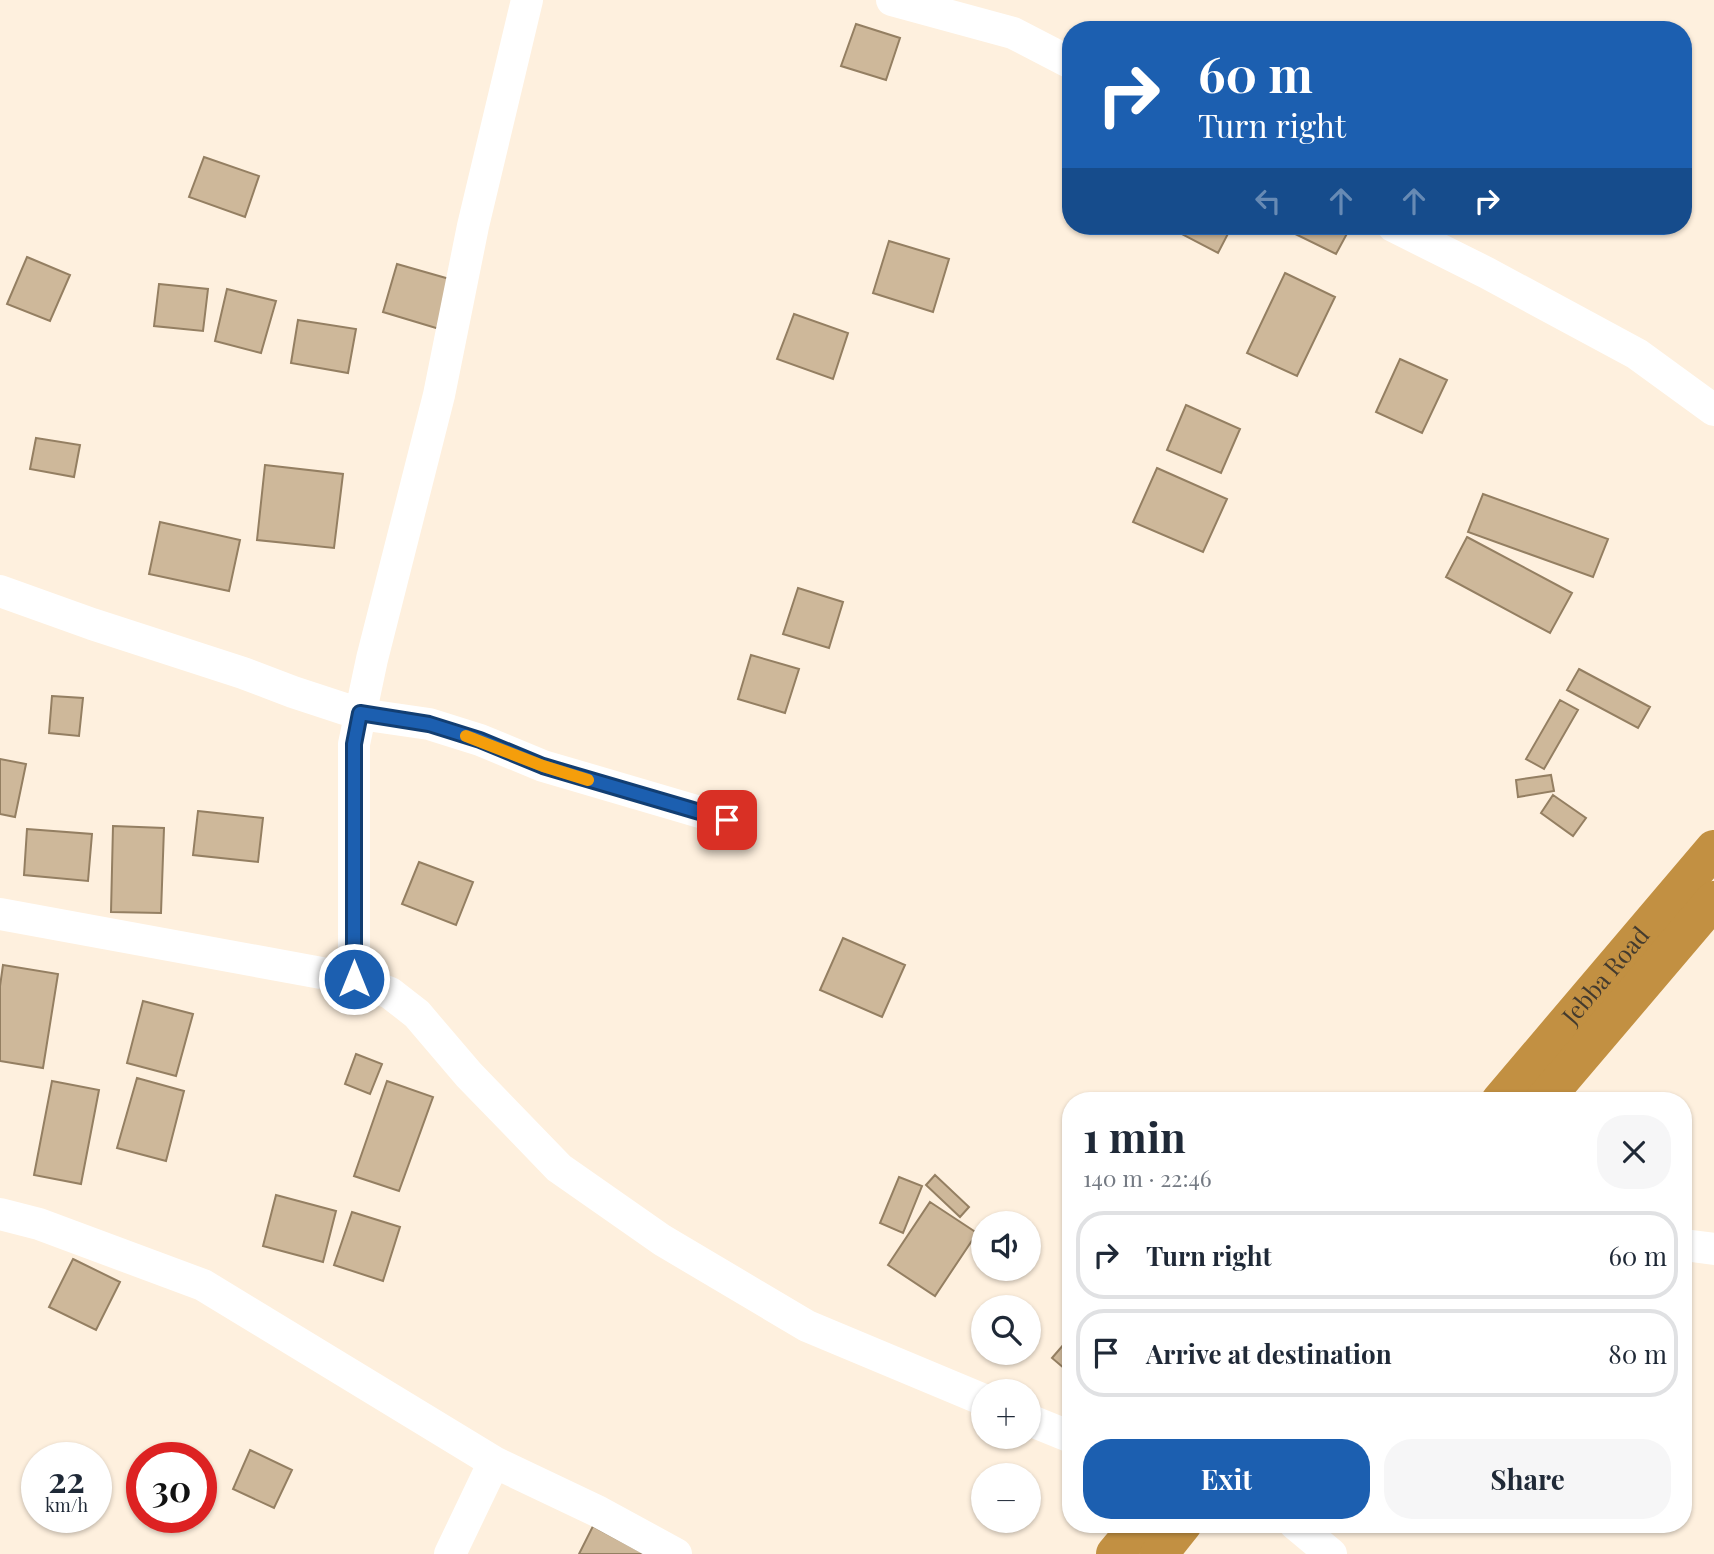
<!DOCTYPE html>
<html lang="en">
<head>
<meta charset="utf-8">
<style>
	:root { --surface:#fff; --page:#f6f6f7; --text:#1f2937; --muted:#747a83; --line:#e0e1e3; --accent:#1c5fb0 }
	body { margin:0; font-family:"Playfair Display",serif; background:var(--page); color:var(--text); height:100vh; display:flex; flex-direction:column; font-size:26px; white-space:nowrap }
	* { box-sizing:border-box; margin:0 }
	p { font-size:23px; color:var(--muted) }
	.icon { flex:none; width:38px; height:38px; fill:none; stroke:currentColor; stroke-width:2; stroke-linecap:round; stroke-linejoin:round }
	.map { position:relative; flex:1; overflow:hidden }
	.details { position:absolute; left:1062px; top:1092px; width:630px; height:441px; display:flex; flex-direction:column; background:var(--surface); border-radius:28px; box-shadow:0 2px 5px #0004 }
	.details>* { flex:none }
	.banner { position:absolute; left:1062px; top:21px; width:630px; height:214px; border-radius:28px; box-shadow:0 2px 5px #0004; background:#1c5fb0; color:#fff; overflow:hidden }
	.controls { position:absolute; left:971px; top:1211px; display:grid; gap:14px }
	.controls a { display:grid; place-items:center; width:70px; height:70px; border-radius:50%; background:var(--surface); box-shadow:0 2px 5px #0004; font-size:35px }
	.speed { position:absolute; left:21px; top:1442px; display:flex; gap:14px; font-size:35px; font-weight:700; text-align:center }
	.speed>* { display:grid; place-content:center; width:91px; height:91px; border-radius:50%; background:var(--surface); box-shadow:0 2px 5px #0004; line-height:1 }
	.speed small { font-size:18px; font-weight:400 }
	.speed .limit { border:10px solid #d22; background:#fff; color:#111 }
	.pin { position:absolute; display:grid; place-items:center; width:60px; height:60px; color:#fff; margin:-30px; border-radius:14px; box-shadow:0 4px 10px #0006 }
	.me { position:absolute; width:77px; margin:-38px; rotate:0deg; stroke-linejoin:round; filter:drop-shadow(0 0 5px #0008) }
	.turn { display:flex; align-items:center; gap:24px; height:147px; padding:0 21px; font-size:32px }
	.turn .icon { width:91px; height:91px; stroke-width:2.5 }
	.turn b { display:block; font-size:49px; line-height:60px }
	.lanes { display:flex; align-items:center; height:66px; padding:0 21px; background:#0003; justify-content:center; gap:35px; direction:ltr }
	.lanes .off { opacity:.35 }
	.round { display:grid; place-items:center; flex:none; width:74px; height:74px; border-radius:28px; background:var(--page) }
	.head { display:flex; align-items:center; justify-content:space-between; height:119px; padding:0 21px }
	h1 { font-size:42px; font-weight:700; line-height:52px }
	.action { display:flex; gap:14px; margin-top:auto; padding:14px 21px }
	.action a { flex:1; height:80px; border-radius:28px; background:var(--accent); color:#fff; font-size:28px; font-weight:700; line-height:80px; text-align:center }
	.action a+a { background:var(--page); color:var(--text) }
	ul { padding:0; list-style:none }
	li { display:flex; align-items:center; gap:21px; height:88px; margin:0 14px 10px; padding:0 7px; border:4px solid var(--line); border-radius:28px }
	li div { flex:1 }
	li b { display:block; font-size:26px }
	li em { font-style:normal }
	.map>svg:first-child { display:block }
</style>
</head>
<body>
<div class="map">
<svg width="1714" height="1554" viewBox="0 0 1714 1554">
	<rect width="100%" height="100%" fill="#fef0de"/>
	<path fill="#ceb89a" stroke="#947f62" stroke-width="2" d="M856 24 900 38 886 80 841 66Z
		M204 157 259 176 245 217 189 197Z
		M1174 226H1232L1218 253 1172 229Z
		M1279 226H1345L1350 228 1336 254Z
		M889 241 949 259 933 312 873 293Z
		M27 257 70 275 50 321 7 304Z
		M397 264 460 282 446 331 383 312Z
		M1285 273 1335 297 1297 376 1247 353Z
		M159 284 208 289 203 331 154 326Z
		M227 289 276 301 261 353 215 341Z
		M794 314 848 333 833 379 777 359Z
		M298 320 356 329 348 373 291 363Z
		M1400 359 1447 380 1422 433 1376 412Z
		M1186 405 1240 429 1221 473 1167 450Z
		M36 438 80 445 74 477 30 469Z
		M265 465 343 474 334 548 257 540Z
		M1157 468 1227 499 1203 552 1133 522Z
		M1483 494 1608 539 1593 577 1468 532Z
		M160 522 240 540 229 591 149 574Z
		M1467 537 1572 593 1550 633 1446 577Z
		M798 588 843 602 829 648 783 634Z
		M751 655 799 669 785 713 738 699Z
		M1579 669 1650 707 1638 728 1567 690Z
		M52 696 83 698 79 736 49 733Z
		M1560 700 1578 710 1544 769 1526 759Z
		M0 759 26 764 15 817 0 814Z
		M1551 775 1554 791 1518 797 1516 780Z
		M1553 795 1586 818 1573 836 1541 813Z
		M198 811 263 818 258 862 193 855Z
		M113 826 164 828 161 913 111 912Z
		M27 829 92 834 88 881 24 875Z
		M419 862 473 882 456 925 402 904Z
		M843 938 905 965 882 1017 820 990Z
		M3 965 58 974 43 1068 0 1061V986Z
		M143 1001 193 1014 176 1076 127 1063Z
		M356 1054 382 1064 370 1094 345 1084Z
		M137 1078 184 1091 166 1161 117 1148Z
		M52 1081 99 1090 81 1184 34 1175Z
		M387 1081 433 1097 399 1191 354 1176Z
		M935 1175 969 1207 960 1217 926 1185Z
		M899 1177 922 1186 903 1233 880 1223Z
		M276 1195 336 1211 323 1262 263 1246Z
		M930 1202 977 1233 935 1296 888 1265Z
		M352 1212 400 1227 383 1281 334 1265Z
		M73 1259 120 1282 96 1330 49 1307Z
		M1071 1336V1374L1052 1358Z
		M250 1450 292 1470 274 1508 233 1489Z
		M593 1526 645 1554H579Z"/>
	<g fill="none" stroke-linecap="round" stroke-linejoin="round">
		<path stroke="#fff" stroke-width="32" d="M892 0 1013 33 1071 63
			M1393 226 1487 273 1637 354 1714 410
			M0 591 92 624 243 673 293 692 360 714 429 724 480 740 543 766 727 820
			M0 914 354 979 390 993 417 1014 469 1075 559 1168 662 1240 807 1326 984 1400
			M354 979V744L372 659 439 395 473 226 527 0
			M0 1214 39 1224 203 1285 494 1462 599 1512 676 1554
			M1684 1245 1714 1249
			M1029 1420 1071 1437
			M1295 1524 1331 1554
			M450 1554 494 1462"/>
		<g stroke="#c29042" stroke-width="38">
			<path id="s1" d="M1500 1101 1714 849"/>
			<path d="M1543 1101 1714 900"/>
			<path d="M1115 1554 1140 1524"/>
			<path d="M1159 1554 1183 1524"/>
		</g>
	</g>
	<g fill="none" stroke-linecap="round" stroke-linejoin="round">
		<defs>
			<path id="route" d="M354 979V744L360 713 429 724 480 740 543 766 727 820"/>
		</defs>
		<use href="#route" stroke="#123e72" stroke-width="18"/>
		<use href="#route" stroke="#1c5fb0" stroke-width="12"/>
		<path stroke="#f59e0b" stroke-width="12" d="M466 736 543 766 588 780"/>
	</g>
	<g text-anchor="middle" stroke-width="5" stroke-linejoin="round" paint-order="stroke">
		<g font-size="24" fill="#443b2e" stroke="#fef0de">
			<text dy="8" stroke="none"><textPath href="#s1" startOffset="164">Jebba Road</textPath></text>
		</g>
	</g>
</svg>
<div class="controls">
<a><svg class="icon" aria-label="sound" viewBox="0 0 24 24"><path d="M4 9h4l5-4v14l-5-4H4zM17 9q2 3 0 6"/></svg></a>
<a><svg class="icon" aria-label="search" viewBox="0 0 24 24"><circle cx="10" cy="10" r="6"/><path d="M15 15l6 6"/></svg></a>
<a>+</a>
<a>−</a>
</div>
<div class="speed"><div>22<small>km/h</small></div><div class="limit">30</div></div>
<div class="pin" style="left:727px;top:820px;background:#d93025"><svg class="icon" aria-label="arrive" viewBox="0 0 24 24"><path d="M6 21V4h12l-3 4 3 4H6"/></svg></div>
<svg class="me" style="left:354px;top:979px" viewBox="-20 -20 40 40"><circle r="17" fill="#1c5fb0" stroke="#fff" stroke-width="3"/><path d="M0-11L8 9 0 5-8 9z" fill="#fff"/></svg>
<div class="banner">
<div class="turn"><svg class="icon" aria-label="right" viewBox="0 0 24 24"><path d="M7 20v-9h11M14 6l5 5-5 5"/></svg><div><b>60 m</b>Turn right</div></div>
<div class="lanes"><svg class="icon off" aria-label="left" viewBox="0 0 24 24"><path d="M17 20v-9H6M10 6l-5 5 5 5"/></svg><svg class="icon off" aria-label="ahead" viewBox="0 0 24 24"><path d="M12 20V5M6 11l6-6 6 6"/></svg><svg class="icon off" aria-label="ahead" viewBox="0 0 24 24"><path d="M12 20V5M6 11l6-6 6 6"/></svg><svg class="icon" aria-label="right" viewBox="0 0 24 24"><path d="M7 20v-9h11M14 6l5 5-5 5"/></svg></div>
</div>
<section class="details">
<div class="head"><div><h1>1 min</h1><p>140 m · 22:46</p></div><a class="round"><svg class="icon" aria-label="close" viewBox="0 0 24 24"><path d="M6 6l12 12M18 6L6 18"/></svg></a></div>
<ul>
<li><svg class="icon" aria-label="right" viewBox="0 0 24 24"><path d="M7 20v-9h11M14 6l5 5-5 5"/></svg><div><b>Turn right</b></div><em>60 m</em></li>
<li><svg class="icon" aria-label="arrive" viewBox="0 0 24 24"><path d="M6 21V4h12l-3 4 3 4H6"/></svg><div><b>Arrive at destination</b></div><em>80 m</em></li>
</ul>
<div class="action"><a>Exit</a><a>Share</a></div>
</section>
</div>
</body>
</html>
